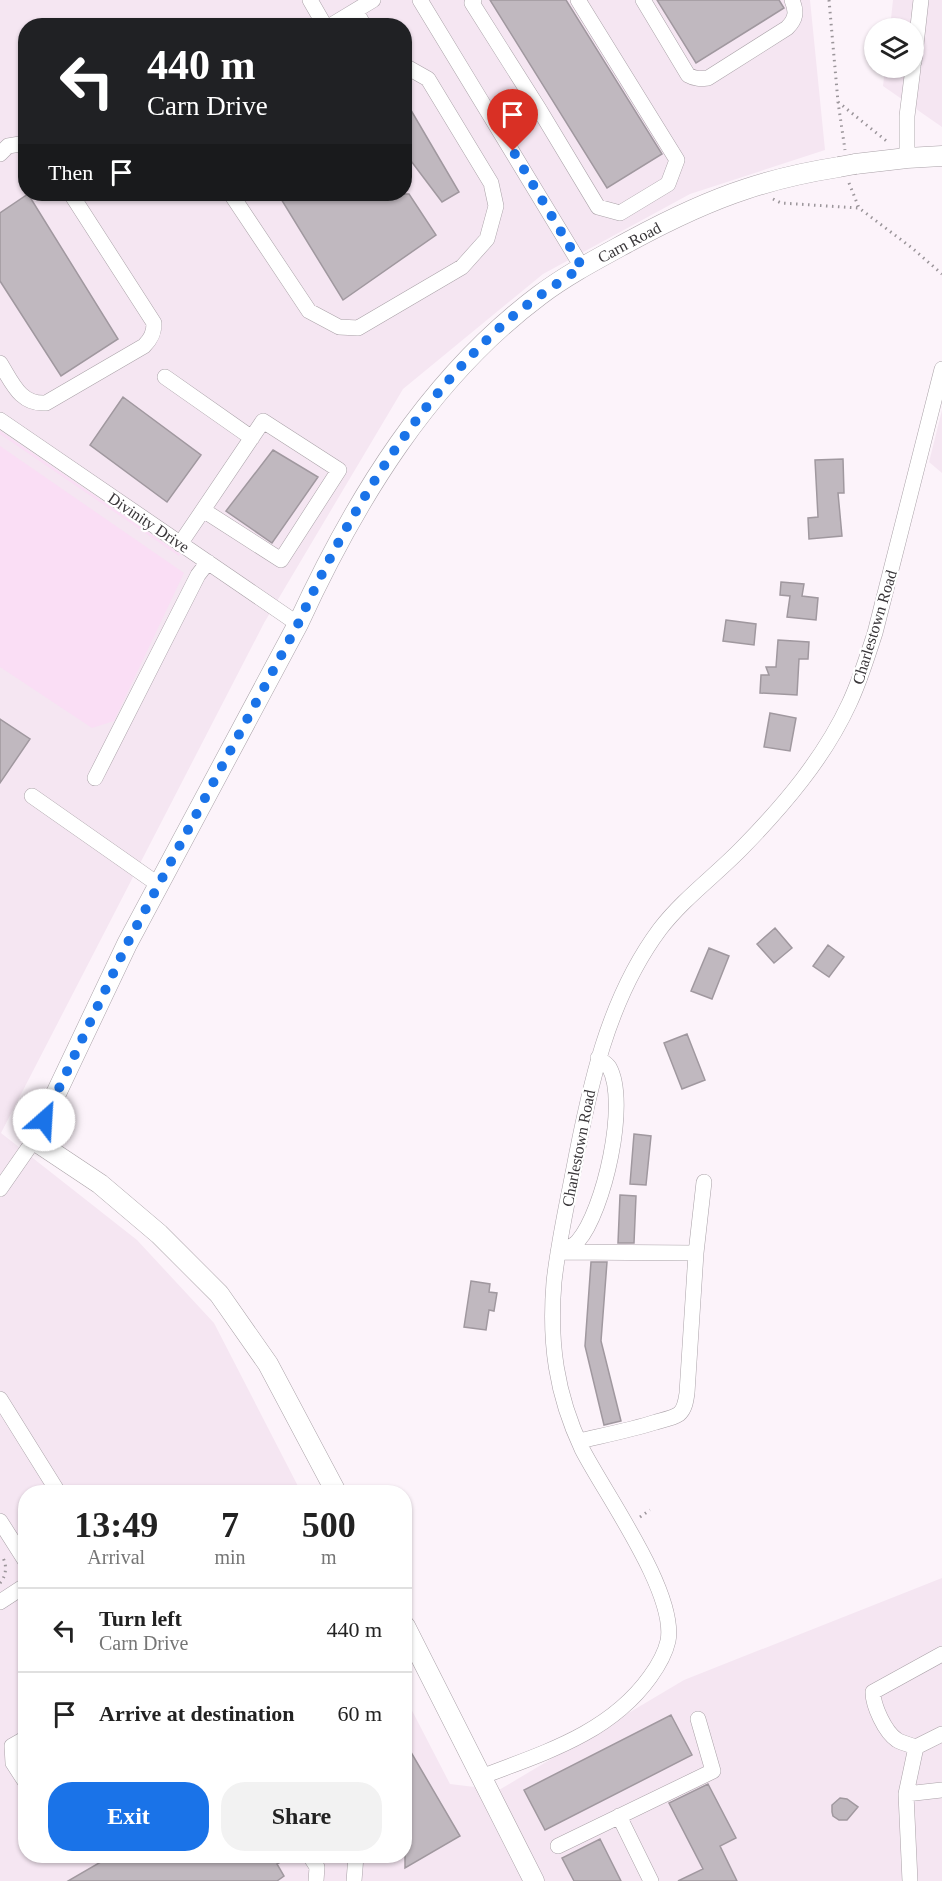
<!DOCTYPE html>
<html lang="en">
<head>
<meta charset="utf-8">
<style>
	:root { --surface:#fff; --page:#f2f2f2; --text:#222; --muted:#767676; --line:#e0e0e0; --accent:#1a73e8 }
	body { margin:0; font-family:"Times New Roman",serif; background:var(--page); color:var(--text); height:100vh; display:flex; flex-direction:column; font-size:22px; white-space:nowrap }
	* { box-sizing:border-box; margin:0 }
	p { font-size:20px; color:var(--muted) }
	.icon { flex:none; width:33px; height:33px; fill:none; stroke:currentColor; stroke-width:2; stroke-linecap:round; stroke-linejoin:round }
	.map { position:relative; flex:1; overflow:hidden }
	.panel { position:absolute; left:18px; top:1485px; width:394px; height:378px; display:flex; flex-direction:column; background:var(--surface); border-radius:24px; box-shadow:0 2px 4px #0004 }
	.panel>* { flex:none }
	.top-card { position:absolute; left:18px; top:18px; width:394px; height:183px; border-radius:24px; box-shadow:0 2px 4px #0004; background:#202124; color:#fff; overflow:hidden }
	.controls { position:absolute; left:864px; top:18px; display:grid; gap:12px }
	.controls a { display:grid; place-items:center; width:60px; height:60px; border-radius:50%; background:var(--surface); box-shadow:0 2px 4px #0004; font-size:30px }
	.pin { position:absolute; display:grid; place-items:center; width:51px; height:51px; color:#fff; margin:-62px -26px; border-radius:50% 50% 50% 0; rotate:-45deg; box-shadow:0 0 6px #0007 }
	.pin .icon { rotate:45deg }
	.me { position:absolute; width:66px; margin:-33px; rotate:26deg; stroke-linejoin:round; filter:drop-shadow(0 0 4px #0008) }
	.turn { display:flex; align-items:center; gap:21px; height:126px; padding:0 30px; font-size:27px }
	.turn .icon { width:78px; height:78px; stroke-width:2.5 }
	.turn b { display:block; font-size:42px; line-height:51px }
	.then { display:flex; align-items:center; height:57px; padding:0 30px; background:#0003; gap:12px; font-size:22px }
	.eta { display:flex; justify-content:space-evenly; align-items:center; height:102px; text-align:center }
	.eta b { font-size:36px; font-weight:600; line-height:42px }
	.action { display:flex; gap:12px; margin-top:auto; padding:12px 30px }
	.action a { flex:1; height:69px; border-radius:24px; background:var(--accent); color:#fff; font-size:24px; font-weight:600; line-height:69px; text-align:center }
	.action a+a { background:var(--page); color:var(--text) }
	ul { padding:0; list-style:none }
	li { display:flex; align-items:center; gap:18px; height:84px; padding:0 30px; border-top:2px solid var(--line) }
	li div { flex:1 }
	li b { display:block; font-size:22px }
	li em { font-style:normal }
	.map>svg:first-child { display:block }
</style>
</head>
<body>
<div class="map">
<svg width="942" height="1881" viewBox="0 0 942 1881">
	<rect width="100%" height="100%" fill="#fcf3fa"/>
	<path fill="#f5e6f2" fill-rule="evenodd" d="M0 0H810L825 150 690 194 543 274 403 389 264 623 1 1133 137 1240 214 1323 301 1492H26V1856H405V1697L450 1784 499 1790 684 1680 942 1578V1881H0ZM26 26H405V194H26Z
		M893 0H942V127L883 86 885 68H914V28H890Z
		M942 410V473L929 462Z"/>
	<path fill="#fadef5" d="M0 431 180 554 179 556 0 434Z
		M0 446 184 573 114 721 92 728 0 667Z"/>
	<path fill="#c0b8bf" stroke="#a0989f" stroke-width="1.5" d="M490 0H566L662 154 607 188Z
		M657 0H779L784 8 696 63Z
		M405 100 459 192 442 202 405 153Z
		M28 194 118 339 61 376 0 281V213Z
		M278 194H409L436 235 343 300Z
		M123 397 201 455 167 502 90 445Z
		M273 450 318 477 272 543 226 511Z
		M843 459 844 493H838L842 536 809 539 808 518 818 517 815 460Z
		M781 582 804 584 802 596 818 598 816 620 787 617 790 596 780 595Z
		M726 620 756 624 754 645 723 641Z
		M778 640 809 642 808 659H799L797 695 760 693 761 675H769L766 667H776Z
		M770 713 796 718 790 751 764 747Z
		M0 719 30 739 0 783Z
		M775 928 792 948 774 963 757 944Z
		M828 945 844 957 829 977 813 966Z
		M709 948 729 956 712 999 691 991Z
		M687 1034 705 1080 682 1089 664 1043Z
		M634 1134 651 1136 646 1185 630 1184Z
		M620 1195 636 1196 634 1243H618Z
		M591 1262H607L601 1341 621 1421 604 1425 585 1346Z
		M471 1281 490 1284 489 1292 497 1293 494 1311 489 1310 486 1330 464 1327Z
		M671 1715 692 1755 545 1830 524 1790Z
		M405 1742 460 1836 405 1868Z
		M708 1784 736 1838 720 1846 737 1881H678L703 1869 669 1803Z
		M840 1798 847 1799 858 1807 847 1820H839L833 1816 832 1812V1805Z
		M600 1839 621 1881H574L562 1858Z
		M111 1856H290L277 1864 284 1876 277 1881H68Z"/>
	<g fill="none" stroke-linecap="round" stroke-linejoin="round">
		<defs>
			<path id="minor" d="M310 0 325 26
				M420 0 582 267
				M474 0 472 3 539 109 598 207 620 213 668 184 677 160 578 0
				M643 0 688 75C695 79 700 79 708 78L787 28C796 19 797 12 792 0
				M356 11 364 26
				M330 26 373 0
				M914 62 921 0
				M501 132 539 109
				M0 154 8 146 26 143
				M907 158V116L913 68
				M231 194 309 311 339 327 358 328 462 267 487 239 496 206 491 183 428 79 405 66
				M0 363C12 382 20 405 46 403L144 346C151 339 154 333 154 323L71 194
				M165 377 252 438
				M0 420 298 624
				M180 544 203 510 281 560 339 470 263 421 203 510
				M95 778 198 575 208 562
				M32 796 159 885
				M0 1189 34 1140
				M558 1252C565 1249 573 1247 578 1241 604 1211 629 1102 609 1067 606 1063 602 1061 598 1058
				M561 1252 696 1253
				M0 1399 58 1492
				M579 1441C605 1435 631 1430 656 1422 663 1420 673 1418 679 1414 685 1409 686 1400 687 1393L696 1253 704 1182
				M0 1521 26 1562
				M0 1602 26 1585
				M26 1738 12 1746 13 1763 26 1783
				M916 1747C910 1745 902 1743 897 1740 885 1732 873 1706 873 1692L942 1654
				M481 1777C543 1753 609 1734 650 1677 658 1666 665 1654 668 1641 677 1593 605 1494 582 1449 556 1394 549 1342 554 1282 558 1245 566 1209 573 1173 589 1089 607 1000 660 929 684 898 716 875 743 847 784 805 824 758 849 704 860 681 867 657 875 633L942 369
				M906 1794 942 1790
				M619 1816 651 1881
				M558 1846 713 1771 698 1719
				M310 1856 317 1867 316 1881
				M354 1881 356 1856
				M910 1881 906 1794 916 1747 942 1734"/>
			<path id="major" d="M855 164 907 158 942 156
				M336 1492 268 1364 219 1294 159 1234 100 1184 34 1140 127 944 298 624C355 500 429 378 540 295 568 274 599 258 630 241 667 221 706 202 746 189 776 179 807 172 839 167
				M405 1626 534 1881"/>
		</defs>
		<use href="#minor" stroke="#aaa2a8" stroke-width="16"/>
		<use href="#major" stroke="#aaa2a8" stroke-width="21"/>
		<path stroke="#9b959a" stroke-width="3" stroke-dasharray="1.5 4.5" stroke-linecap="butt" d="M829 0 838 102 845 150
			M838 102 889 143
			M849 183 859 208 912 248 942 274
			M773 199 781 203 858 208
			M640 1517 650 1510
			M0 1583C7 1575 7 1564 2 1556"/>
		<use href="#minor" stroke="#fff" stroke-width="15"/>
		<use href="#major" stroke="#fff" stroke-width="20"/>
		<defs>
			<path id="major-bridge" d="M839 167 855 164"/>
		</defs>
		<use href="#major-bridge" stroke="#aaa2a8" stroke-width="21" stroke-linecap="butt"/>
		<use href="#major-bridge" stroke="#fff" stroke-width="20"/>
	</g>
	<g fill="none" stroke-linecap="round" stroke-linejoin="round">
		<path stroke="#1a73e8" stroke-width="10" stroke-dasharray="0 18" d="M44 1120 127 944 298 624C347 517 408 414 495 332 521 307 552 287 582 267L513 151"/>
	</g>
	<g text-anchor="middle" stroke-width="4.5" stroke-linejoin="round" paint-order="stroke">
		<g font-size="16" fill="#393639" stroke="#fff">
			<text transform="translate(629 242) rotate(-28)" y="6">Carn Road</text>
			<text transform="translate(149 522) rotate(34)" y="6">Divinity Drive</text>
			<text transform="translate(874 627) rotate(-73)" y="6">Charlestown Road</text>
			<text transform="translate(578 1148) rotate(-79)" y="6">Charlestown Road</text>
		</g>
	</g>
</svg>
<div class="controls">
<a><svg class="icon" aria-label="layers" viewBox="0 0 24 24"><path d="M12 4l9 5-9 5-9-5zM3 14l9 5 9-5"/></svg></a>
</div>
<div class="pin" style="left:513px;top:151px;background:#d93025"><svg class="icon" aria-label="arrive" viewBox="0 0 24 24"><path d="M6 21V4h12l-3 4 3 4H6"/></svg></div>
<svg class="me" style="left:44px;top:1120px" viewBox="-20 -20 40 40"><circle r="19" fill="#fff"/><path d="M0-13L10 11 0 6-10 11z" fill="#1a73e8"/></svg>
<div class="top-card">
<div class="turn"><svg class="icon" aria-label="left" viewBox="0 0 24 24"><path d="M17 20v-9H6M10 6l-5 5 5 5"/></svg><div><b>440 m</b>Carn Drive</div></div>
<div class="then">Then<svg class="icon" aria-label="arrive" viewBox="0 0 24 24"><path d="M6 21V4h12l-3 4 3 4H6"/></svg></div>
</div>
<section class="panel">
<div class="eta">
<div><b>13:49</b><p>Arrival</p></div>
<div><b>7</b><p>min</p></div>
<div><b>500</b><p>m</p></div>
</div>
<ul>
<li><svg class="icon" aria-label="left" viewBox="0 0 24 24"><path d="M17 20v-9H6M10 6l-5 5 5 5"/></svg><div><b>Turn left</b><p>Carn Drive</p></div><em>440 m</em></li>
<li><svg class="icon" aria-label="arrive" viewBox="0 0 24 24"><path d="M6 21V4h12l-3 4 3 4H6"/></svg><div><b>Arrive at destination</b></div><em>60 m</em></li>
</ul>
<div class="action"><a>Exit</a><a>Share</a></div>
</section>
</div>
</body>
</html>
